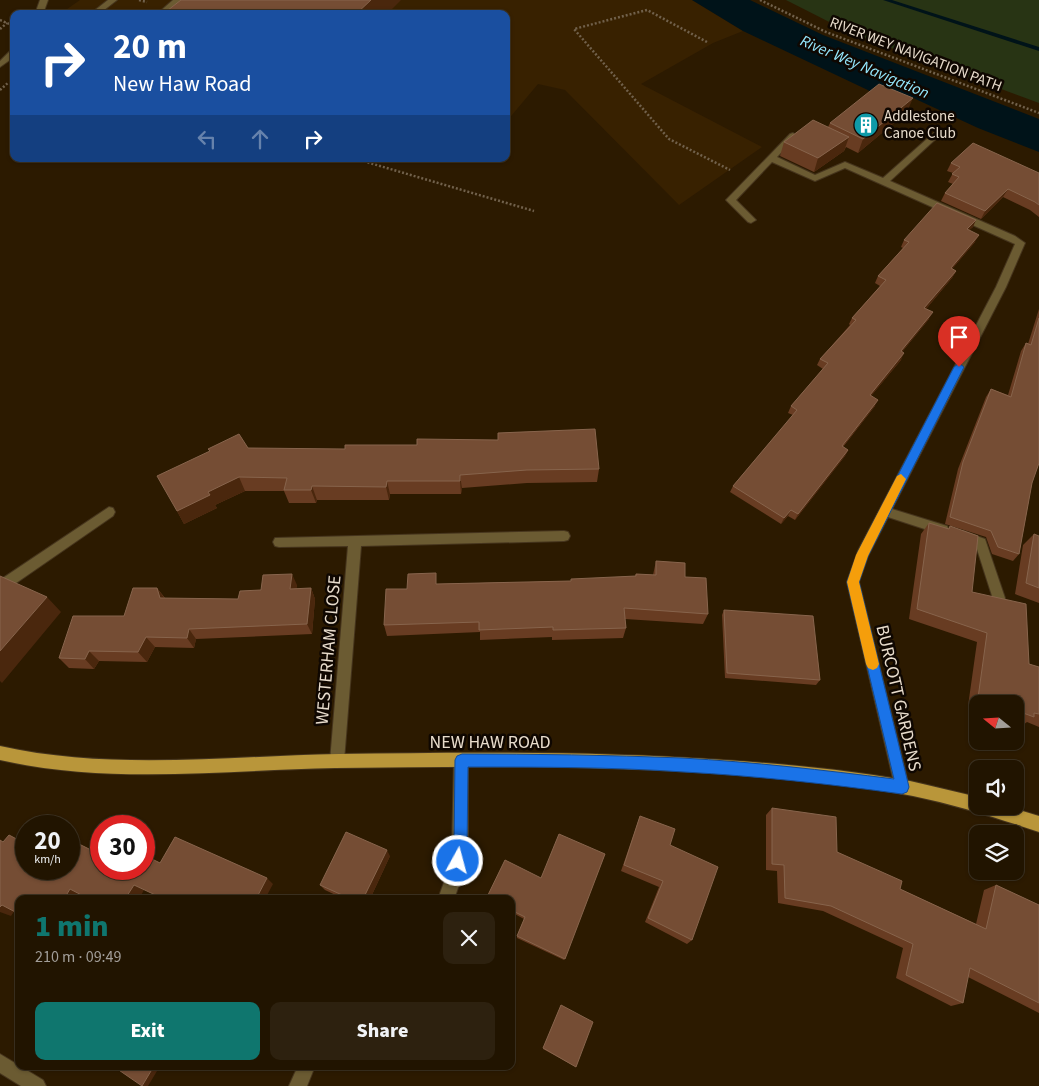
<!DOCTYPE html>
<html lang="en">
<head>
<meta charset="utf-8">
<style>
	:root { --surface:#211400; --page:#2d210f; --text:#f1f3f6; --muted:#a29e99; --line:#3e3322; --accent:#0f766e }
	body { margin:0; font-family:"Source Sans 3",sans-serif; background:var(--page); color:var(--text); height:100vh; display:flex; flex-direction:column; font-size:19px; white-space:nowrap }
	* { box-sizing:border-box; margin:0 }
	p { font-size:16px; color:var(--muted) }
	.icon { flex:none; width:28px; height:28px; fill:none; stroke:currentColor; stroke-width:2; stroke-linecap:round; stroke-linejoin:round }
	.map { position:relative; flex:1; overflow:hidden }
	.drawer { position:absolute; left:15px; top:895px; width:500px; height:175px; display:flex; flex-direction:column; background:var(--surface); border-radius:10px; box-shadow:0 1px 4px #0004,0 0 0 1px var(--line) }
	.drawer>* { flex:none }
	.hud { position:absolute; left:10px; top:10px; width:500px; height:152px; border-radius:10px; box-shadow:0 1px 4px #0004,0 0 0 1px var(--line); background:#1a4fa0; color:#fff; overflow:hidden }
	.needle { width:32px; rotate:288deg }
	.controls { position:absolute; left:969px; top:695px; display:grid; gap:10px }
	.controls a { display:grid; place-items:center; width:55px; height:55px; border-radius:10px; background:var(--surface); box-shadow:0 1px 4px #0004,0 0 0 1px var(--line); font-size:25px }
	.speed { position:absolute; left:15px; top:815px; display:flex; gap:10px; font-size:25px; font-weight:700; text-align:center }
	.speed>* { display:grid; place-content:center; width:65px; height:65px; border-radius:50%; background:var(--surface); box-shadow:0 1px 4px #0004,0 0 0 1px var(--line); line-height:1 }
	.speed small { font-size:12px; font-weight:400 }
	.speed .limit { border:8px solid #d22; background:#fff; color:#111 }
	.pin { position:absolute; display:grid; place-items:center; width:42px; height:42px; color:#fff; margin:-51px -21px; border-radius:50% 50% 50% 0; rotate:-45deg; box-shadow:0 0 5px #0007 }
	.pin .icon { rotate:45deg }
	.me { position:absolute; width:55px; margin:-28px; rotate:7deg; stroke-linejoin:round; filter:drop-shadow(0 0 4px #0008) }
	.turn { display:flex; align-items:center; gap:18px; height:105px; padding:0 20px; font-size:22px }
	.turn .icon { width:65px; height:65px; stroke-width:2.5 }
	.turn b { display:block; font-size:35px; line-height:42px }
	.lanes { display:flex; align-items:center; height:48px; padding:0 20px; background:#0003; justify-content:center; gap:25px; direction:ltr }
	.lanes .off { opacity:.35 }
	.round { display:grid; place-items:center; flex:none; width:52px; height:52px; border-radius:10px; background:var(--page) }
	.head { display:flex; align-items:center; justify-content:space-between; height:85px; padding:0 20px }
	h1 { font-size:30px; font-weight:800; line-height:38px; color:var(--accent) }
	.cta { display:flex; gap:10px; margin-top:auto; padding:10px 20px }
	.cta a { flex:1; height:58px; border-radius:10px; background:var(--accent); color:#fff; font-size:20px; font-weight:800; line-height:58px; text-align:center }
	.cta a+a { background:var(--page); color:var(--text) }
	.map>svg:first-child { display:block }
</style>
</head>
<body>
<div class="map">
<svg width="1039" height="1086" viewBox="0 0 1039 1086">
	<rect width="100%" height="100%" fill="#2c1a00"/>
	<path fill="#382100" d="M80 0H692L743 31 713 43 641 84 762 147 679 205 565 90 538 84 506 122V14H60Z"/>
	<path fill="#283414" d="M786 0H1039V103L851 33Z"/>
	<path fill="#001319" d="M692 0H750L823 35 1039 119V152L978 128 909 96 872 92 743 31Z"/>
	<g fill="none" stroke-linecap="round" stroke-linejoin="round">
		<path fill="#001319" fill-rule="evenodd" d="M883 0H892L1039 47V51Z"/>
		<defs>
			<path id="minor" d="M40 0H48L43 14H35Z
				M108 0H117L99 14H90Z
				M173 0H182L166 14H157Z
				M11 50H14V57L0 67V61Z
				M937 130 940 131V135L890 181 1015 236 1025 243 1006 287 892 509 947 526 949 530 947 534 943 535 888 517 868 556 859 582 909 787 907 792 902 794 897 792 895 787 847 582 858 551 996 287 1015 244 845 168 815 181 772 162 736 200 756 220 751 223 748 222 726 200 790 134 793 133 797 136 777 157 815 175 845 162 883 178Z
				M109 507 113 508 115 512 113 516 6 590 0 591V580Z
				M564 531 568 532 570 536 568 540 564 541 361 546 344 761 342 766 337 768 332 766 330 761 348 546 279 547 275 546 273 542 275 538Z
				M963 531 985 539 1005 598 1004 602 999 604 994 602 976 546 959 540 957 536 959 532Z
				M461 754 466 756 468 761V848L463 874 454 899H438L447 874 452 848 454 761 456 756Z
				M0 1054 43 1080 46 1086H21L0 1073Z
				M298 1066H315L307 1086H289Z"/>
			<path id="major" d="M0 746C111 771 227 756 339 754 468 752 596 751 724 760 786 764 849 770 910 781 933 786 955 792 978 797V806H1006L1039 816V832C997 818 956 805 913 796 851 784 787 779 725 774 595 765 465 766 335 768 224 770 110 785 0 760Z"/>
		</defs>
		<use href="#minor" stroke="#46351d" stroke-width="2"/>
		<use href="#major" stroke="#46351d" stroke-width="2"/>
		<path stroke="#71614b" stroke-width="2.5" stroke-dasharray="2 2" stroke-linecap="butt" d="M139 0 147 2
			M760 0 826 32 1039 113
			M0 20 14 26
			M0 29 7 23
			M707 42 647 10 574 29 669 139 730 170
			M0 90 9 82
			M356 159 534 211"/>
		<use href="#minor" fill="#6b5b32" fill-rule="evenodd"/>
		<use href="#major" fill="#b9963a" fill-rule="evenodd"/>
	</g>
	<path fill="#683c22" d="M907 112 858 153 846 147 844 151 814 172 780 156 784 142 828 127 830 123Z
		M951 163 1039 173V217L1030 210 1003 197 981 219 941 201 945 193 953 184 948 182 953 173 947 171Z
		M973 227 969 230 975 242 952 269 956 271 952 278 926 309 929 319 902 352 901 360 871 396 875 406 843 447 848 450 845 456 795 520 788 516 781 524 730 492 733 486 793 415 788 413 791 406 823 369 817 365 820 359 850 325 849 324 852 318 880 286 875 283 878 276 903 248 901 247 904 240Z
		M1039 309V463L1032 483 1019 554 1013 561 992 554 986 537 945 524 958 469 986 397 991 389 1008 395 1021 351 1026 343 1028 344Z
		M248 448 599 469 597 482 527 483 462 488 461 494H390L389 500H317L316 503H289L284 491H245L215 505 217 508 184 524 177 511Z
		M929 523 948 529 950 526 972 592 1029 664 1039 667V727L1027 722 1023 725 1015 723V704H978V710L968 706 977 642 909 619 921 534Z
		M1034 534 1039 536V603L1015 594 1023 545Z
		M656 561 685 577 708 614 703 624 625 619 626 628 623 638 552 640V637L480 640V632L387 636 384 625 407 589 438 584 570 581 635 576 636 574 653 575Z
		M297 585 296 589 311 588 315 599 312 634 196 639 194 648 155 647 147 662 99 661 94 669 69 668 59 658 124 616 157 588 165 598 238 599 261 590Z
		M724 610 820 680 816 685 725 678 722 615Z
		M772 808 837 852 900 889 976 924 984 890 996 885 1039 905V1013L968 977 963 1003 951 1006 896 978 903 948 823 911 778 903 777 871 766 870V815Z
		M640 816 670 845 692 940 687 944 645 922 659 887 621 871Z
		M605 854 564 960 517 938V936L524 919 511 912V899H487V897L541 878Z
		M390 856 370 899H344L325 890 320 885Z
		M561 1005 576 1067 543 1049Z"/>
	<path fill="#4a270d" d="M371 0H401L387 14H356Z
		M913 98 907 112 858 153 863 139Z
		M849 137 844 151 814 172 818 158Z
		M1008 189 1003 197 981 219 985 211Z
		M976 220 973 227 963 236 967 229Z
		M979 235 975 242 947 275 951 268Z
		M956 271 952 278 921 315 924 308Z
		M933 312 929 319 897 358 901 351Z
		M904 353 901 360 866 402 870 395Z
		M878 400 875 406 838 452 842 446Z
		M848 450 845 456 795 520 798 514Z
		M460 475 462 488 461 494 460 481Z
		M239 477 245 491 215 505 217 508 184 524 177 511 208 492Z
		M387 481 390 494 389 500 386 487Z
		M312 486 317 500 316 503 311 490Z
		M791 510 788 516 781 524 784 518Z
		M292 574 297 585 295 600 290 589Z
		M157 588 165 599 160 598Z
		M311 588 315 599 312 634 307 624Z
		M47 597 61 612 2 683 0 681V651Z
		M189 629 196 639 194 648 187 638Z
		M146 637 155 647 147 662 138 652Z
		M89 651 99 661 94 669 85 659Z
		M387 850 390 856 370 899H363Z
		M267 878 273 884 265 899H256Z
		M134 885 144 890 139 899H125Z
		M70 889 81 894 79 899H64Z
		M2 905 15 910 11 916 0 912V907Z
		M154 1066H160L148 1086H142Z"/>
	<path fill="#754d34" stroke="#87644c" d="M181 0H371L356 14H163Z
		M879 84 913 98 863 139 830 123Z
		M813 120 849 137 818 158 784 142Z
		M973 143 1039 173V205L1035 202 1008 189 985 211 945 193 959 177 952 174 960 167 951 163Z
		M937 203 976 220 967 229 979 235 951 268 956 271 924 308 933 312 901 351 904 353 870 395 878 400 842 446 848 450 798 514 791 510 784 518 733 486 797 410 791 406 828 363 820 359 856 320 852 318 886 280 878 276 909 242 904 240Z
		M1039 318V463L1032 483 1019 554 998 547 991 531 950 517 963 462 991 389 1011 397 1026 343 1031 345Z
		M595 429 599 469 527 470 460 475V481H387L386 487 312 486 311 490H284L287 478 239 477 208 492 210 495 177 511 157 476 210 451 208 449 239 434 248 448 345 449V445H417V439L498 440V433Z
		M929 523 949 529 950 526 978 536 972 592 1026 604 1029 664 1039 667V714L1034 713V717L1015 710V704H996L978 698 987 633 917 609Z
		M1034 534 1039 536V588L1026 583Z
		M656 561 685 563V577L706 578 708 614 624 608 626 628 553 630V627L479 630V622L384 625 386 589H407L408 574 436 573V584L571 581V579L636 576V574L656 575Z
		M292 574 290 589 311 588 307 624 189 629 187 638 146 637 138 652 89 651 85 659 59 658 73 616H124L133 588H157L160 598 238 599 240 591 261 590 263 575Z
		M0 576 47 597 0 651Z
		M724 610 813 616 820 680 727 673Z
		M772 808 836 817 837 852 902 881 900 889 986 929 996 885 1039 905V1003L970 968 963 1003 906 975 913 944 831 906 785 898 784 865 772 864Z
		M640 816 675 829 670 845 718 867 692 940 648 918 663 881 624 865Z
		M346 832 387 850 363 899H351L320 885Z
		M559 834 605 854 565 959 517 936 525 917 511 910V899H491L487 897 505 860 541 878Z
		M9 835 26 844V869H69V839L101 855V869H144V855L160 863 175 837 267 878 256 899H164L134 885 125 899H89L70 889 64 899H19V914L2 905 0 907V840L3 842Z
		M561 1005 593 1022 576 1067 543 1048Z
		M113 1066H154L142 1086Z"/>
	<path fill="#1a73e8" stroke="#114b97" d="M959 363 964 367 868 556 859 582 909 787 907 792 902 794C829 784 757 776 684 772 612 767 540 767 468 767L467 848 463 866 458 868 453 866 451 861 454 848 455 760 457 756 462 754C535 754 608 755 682 758 753 762 823 770 894 779L847 582 858 552 954 367Z"/>
	<path fill="#f59e0b" d="M901 474 906 479 868 556 859 582 879 664 877 668 873 670 868 668 866 664 847 582 856 555 897 476Z"/>
	<defs>
		<symbol id="building-disc" viewBox="-11 -11 22 22"><circle r="9.5" fill="#0f9aa8" stroke="#0f0701"/><path d="M-4-6H4V6H1V3H-1V6H-4ZM-2.5-4.3h1.7v1.8h-1.7ZM.8-4.3h1.7v1.8H.8ZM-2.5-1h1.7V.8h-1.7ZM.8-1h1.7V.8H.8Z" fill="#fff"/></symbol>
	</defs>
	<g fill-rule="evenodd">
		<use href="#building-disc" x="852" y="111" width="28" height="28"/>
	</g>
	<g text-anchor="middle" stroke-width="5" stroke-linejoin="round" paint-order="stroke">
		<g font-size="15" fill="#e8dccc" stroke="#0f0701">
			<text transform="translate(916 54) rotate(21)" y="5">RIVER WEY NAVIGATION PATH</text>
		</g>
		<g font-size="15" fill="#e8dccc" stroke="#0f0701" text-anchor="start">
			<text x="884" y="121">Addlestone<tspan x="884" dy="17">Canoe Club</tspan></text>
		</g>
		<g font-size="16" font-style="italic" fill="#95e8fe" stroke="#0f0701">
			<text transform="translate(865 66) rotate(23)" y="6">River Wey Navigation</text>
		</g>
		<g font-size="18" fill="#e8dccc" stroke="#0f0701">
			<text transform="translate(328 650) rotate(-85)" y="6">WESTERHAM CLOSE</text>
			<text transform="translate(899 698) rotate(77)" y="6">BURCOTT GARDENS</text>
			<text x="490" y="748">NEW HAW ROAD</text>
		</g>
	</g>
</svg>
<div class="controls">
<a><svg class="needle" viewBox="-14 -14 28 28"><path d="M0-13l5 13h-10z" fill="#e53935"/><path d="M0 13l5-13h-10z" fill="#a29e99"/></svg></a>
<a><svg class="icon" aria-label="sound" viewBox="0 0 24 24"><path d="M4 9h4l5-4v14l-5-4H4zM17 9q2 3 0 6"/></svg></a>
<a><svg class="icon" aria-label="layers" viewBox="0 0 24 24"><path d="M12 4l9 5-9 5-9-5zM3 14l9 5 9-5"/></svg></a>
</div>
<div class="speed"><div>20<small>km/h</small></div><div class="limit">30</div></div>
<div class="pin" style="left:959px;top:367px;background:#d93025"><svg class="icon" aria-label="arrive" viewBox="0 0 24 24"><path d="M6 21V4h12l-3 4 3 4H6"/></svg></div>
<svg class="me" style="left:458px;top:861px" viewBox="-20 -20 40 40"><circle r="17" fill="#1a73e8" stroke="#fff" stroke-width="3"/><path d="M0-11L8 9 0 5-8 9z" fill="#fff"/></svg>
<div class="hud">
<div class="turn"><svg class="icon" aria-label="right" viewBox="0 0 24 24"><path d="M7 20v-9h11M14 6l5 5-5 5"/></svg><div><b>20 m</b>New Haw Road</div></div>
<div class="lanes"><svg class="icon off" aria-label="left" viewBox="0 0 24 24"><path d="M17 20v-9H6M10 6l-5 5 5 5"/></svg><svg class="icon off" aria-label="ahead" viewBox="0 0 24 24"><path d="M12 20V5M6 11l6-6 6 6"/></svg><svg class="icon" aria-label="right" viewBox="0 0 24 24"><path d="M7 20v-9h11M14 6l5 5-5 5"/></svg></div>
</div>
<section class="drawer">
<div class="head"><div><h1>1 min</h1><p>210 m · 09:49</p></div><a class="round"><svg class="icon" aria-label="close" viewBox="0 0 24 24"><path d="M6 6l12 12M18 6L6 18"/></svg></a></div>
<div class="cta"><a>Exit</a><a>Share</a></div>
</section>
</div>
</body>
</html>
